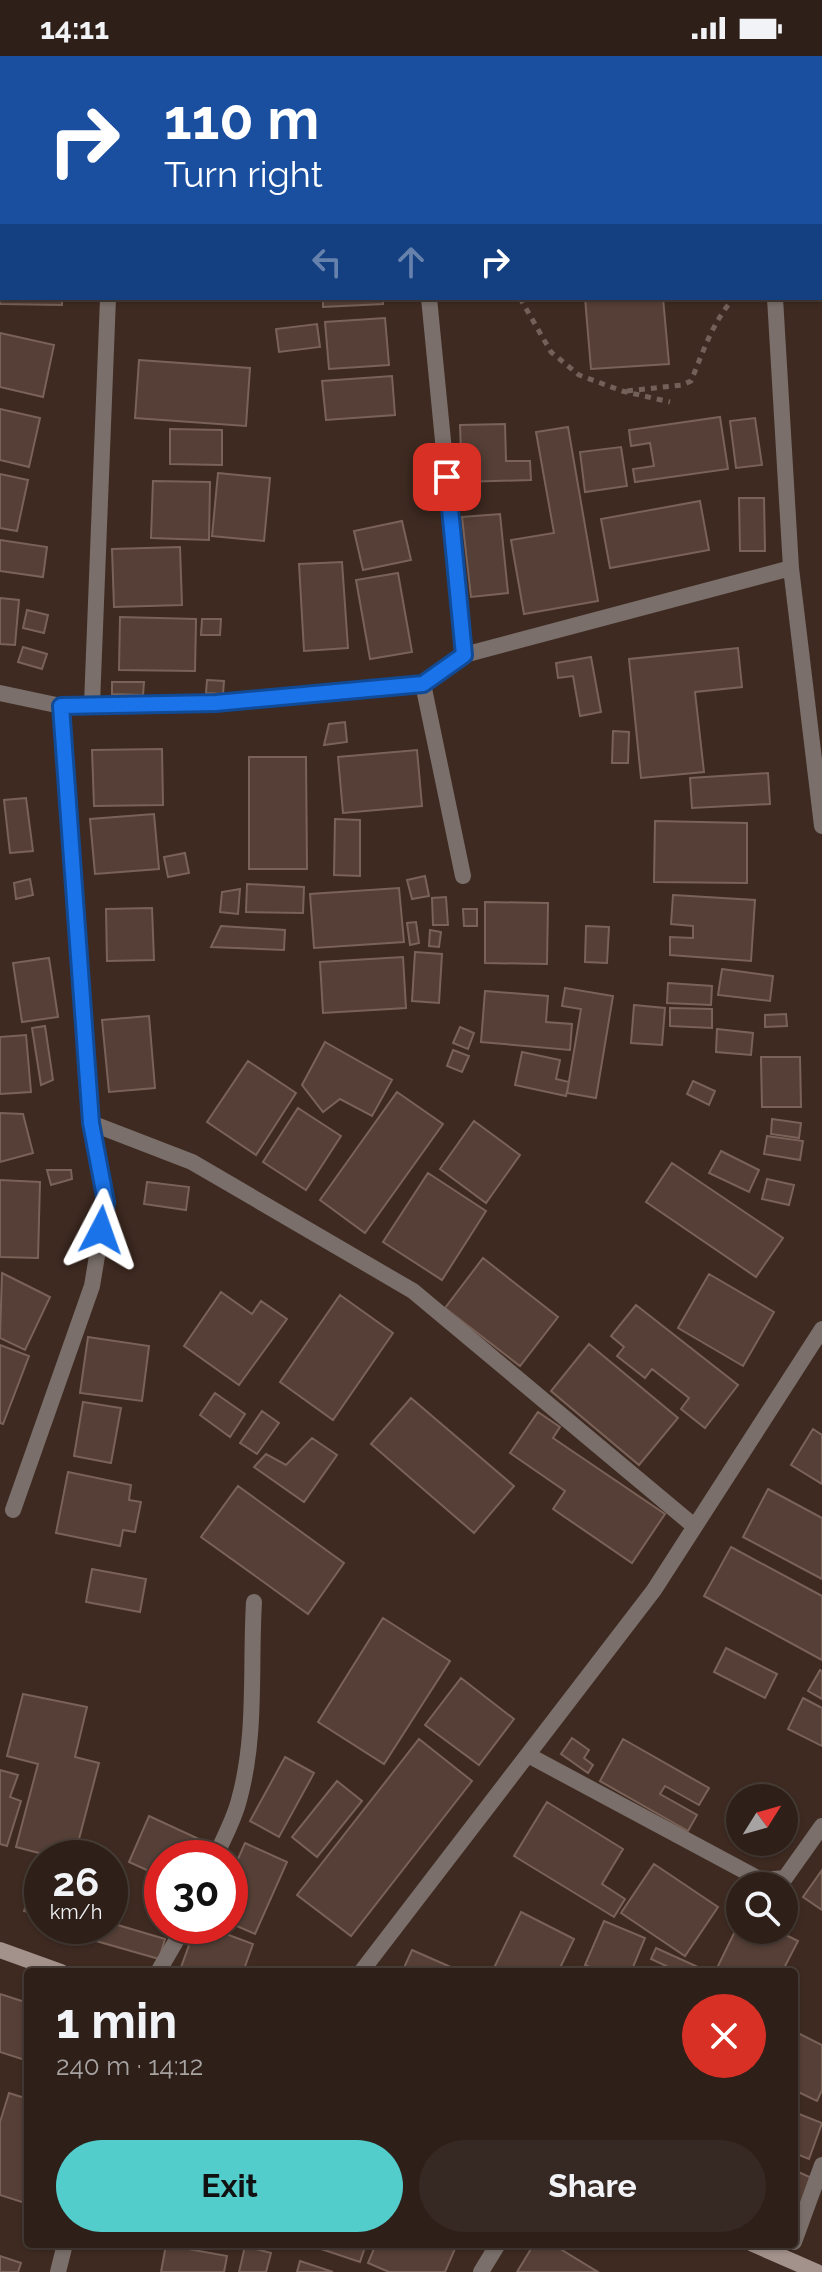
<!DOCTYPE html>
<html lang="en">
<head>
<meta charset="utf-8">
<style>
	:root { --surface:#2e2019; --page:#362822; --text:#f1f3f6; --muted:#a7a3a2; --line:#493e38; --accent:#52cdcc }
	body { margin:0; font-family:Raleway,sans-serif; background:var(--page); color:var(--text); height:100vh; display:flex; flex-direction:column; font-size:30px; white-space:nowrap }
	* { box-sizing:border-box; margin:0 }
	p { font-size:26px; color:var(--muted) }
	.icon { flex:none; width:44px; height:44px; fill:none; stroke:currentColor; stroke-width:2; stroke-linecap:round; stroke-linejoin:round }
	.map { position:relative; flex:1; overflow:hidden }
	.panel { position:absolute; left:24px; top:1912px; width:774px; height:280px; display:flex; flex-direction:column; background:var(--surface); border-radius:8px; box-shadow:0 2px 6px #0004,0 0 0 2px var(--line) }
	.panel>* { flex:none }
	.banner { position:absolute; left:0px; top:0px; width:822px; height:244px; box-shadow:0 2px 6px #0004,0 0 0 2px var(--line); background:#1a4fa0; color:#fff; overflow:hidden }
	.needle { width:52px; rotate:53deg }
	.fabs { position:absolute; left:726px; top:1728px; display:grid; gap:16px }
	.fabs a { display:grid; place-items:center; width:72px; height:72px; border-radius:50%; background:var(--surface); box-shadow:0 2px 6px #0004,0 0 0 2px var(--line); font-size:40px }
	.speed { position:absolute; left:24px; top:1784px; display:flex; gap:16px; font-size:40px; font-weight:700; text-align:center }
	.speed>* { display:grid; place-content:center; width:104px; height:104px; border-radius:50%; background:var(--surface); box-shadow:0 2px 6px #0004,0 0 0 2px var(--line); line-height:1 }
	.speed small { font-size:20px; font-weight:400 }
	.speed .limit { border:12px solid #d22; background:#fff; color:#111 }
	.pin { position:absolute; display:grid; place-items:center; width:68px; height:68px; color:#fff; margin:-34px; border-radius:16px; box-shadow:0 4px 12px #0006 }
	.me { position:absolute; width:88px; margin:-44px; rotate:4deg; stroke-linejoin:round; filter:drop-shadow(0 0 6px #0008) }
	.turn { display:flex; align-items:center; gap:28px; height:168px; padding:0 32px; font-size:36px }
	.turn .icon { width:104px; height:104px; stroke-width:2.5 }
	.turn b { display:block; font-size:56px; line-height:68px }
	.lanes { display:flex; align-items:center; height:76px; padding:0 32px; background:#0003; justify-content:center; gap:40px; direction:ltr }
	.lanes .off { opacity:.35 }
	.round { display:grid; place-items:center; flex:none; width:84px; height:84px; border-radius:42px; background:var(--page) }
	.overview { display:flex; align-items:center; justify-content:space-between; height:136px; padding:0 32px }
	h1 { font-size:48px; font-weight:700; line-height:60px }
	.button { display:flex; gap:16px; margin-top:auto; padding:16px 32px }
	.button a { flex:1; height:92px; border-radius:48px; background:var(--accent); color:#111; font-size:32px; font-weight:700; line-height:92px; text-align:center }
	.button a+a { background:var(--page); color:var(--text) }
	.status { display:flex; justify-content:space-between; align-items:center; height:56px; padding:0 40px; background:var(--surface); direction:ltr }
	.status svg { height:22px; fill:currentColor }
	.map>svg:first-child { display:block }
</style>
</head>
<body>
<div class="status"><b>14:11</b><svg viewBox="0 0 49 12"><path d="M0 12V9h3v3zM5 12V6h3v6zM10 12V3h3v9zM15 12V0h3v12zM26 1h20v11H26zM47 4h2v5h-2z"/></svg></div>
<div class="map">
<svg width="822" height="2216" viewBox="0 0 822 2216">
	<rect width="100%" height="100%" fill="#3e2a21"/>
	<path fill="#553f36" stroke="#7a6258" stroke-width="2" d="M159 0H220L158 2Z
		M324 0H380V2H325Z
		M455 0H520V2H455Z
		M813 0H822V53L820 2Z
		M0 35H2V97H0Z
		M820 73H822V129H820Z
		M0 112H2V179H0Z
		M0 200 2 242H62V249L0 248Z
		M323 242H383V248L323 251Z
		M585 242H663L669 308 591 313Z
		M385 262 389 309 329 313 325 266Z
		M317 268 320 291 279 296 276 273Z
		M0 277 54 289 43 341 0 331Z
		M139 304 250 312 246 370 135 362Z
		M392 320 395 359 326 364 322 325Z
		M0 353 40 362 29 411 0 404Z
		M720 361 728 413 635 426 633 413 654 410 650 387 631 390 629 374Z
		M755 362 762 409 736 412 730 365Z
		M505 368 506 405H530L531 424 462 426 460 369Z
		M568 371 598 545 524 558 511 484 554 477 536 376Z
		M170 373 222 374V409L170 408Z
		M621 391 627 430 585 436 580 396Z
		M218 417 270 422 264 485 212 480Z
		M0 418 28 424 17 475 0 472Z
		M153 425 210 426 209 484 151 482Z
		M739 442H764L765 495H740Z
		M700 445 709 494 610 512 601 463Z
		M500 458 508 537 471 541 462 461Z
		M402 465 411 504 363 514 354 475Z
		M0 484 47 491 43 521 0 515Z
		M180 491 182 549 114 551 112 493Z
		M342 506 348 592 304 595 299 508Z
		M398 517 412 596 370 603 356 524Z
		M0 542 19 544 15 589 0 588Z
		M27 554 48 559 44 577 23 572Z
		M120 561 196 563 195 615 119 614Z
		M202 563H221L220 579H201Z
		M23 591 47 598 42 613 18 606Z
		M738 592 742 631 695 636 704 716 641 722 629 603Z
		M591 601 601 656 580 660 573 620 558 622 556 607Z
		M207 624 224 625 223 638 206 637Z
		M112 626H144L143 639 112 638Z
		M345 666 347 686 324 689 329 668Z
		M613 675 629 676 628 707H612Z
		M162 693 163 749 94 750 92 694Z
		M417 694 422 750 343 757 338 701Z
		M249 701H306L307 813H249Z
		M768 717 770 748 692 752 690 722Z
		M26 742 33 795 10 797 4 744Z
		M154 758 159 813 95 818 90 763Z
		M335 763 360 764V820L334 819Z
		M655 765 747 767V827L654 826Z
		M185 797 189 817 168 821 164 801Z
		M425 820 429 840 412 843 407 824Z
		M30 823 33 839 16 843 14 827Z
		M247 828 304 831 303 857 246 856Z
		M399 832 404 886 314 892 310 838Z
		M240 833 238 858 220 856 222 836Z
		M673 839 755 844 751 905 670 899V881L693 882V870L671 868Z
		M446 841 448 869H433L432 842Z
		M485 846 548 847 547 908 485 907Z
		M152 852 154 904 107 905 106 853Z
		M463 853H477V870H464Z
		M416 866 419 887 410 889 407 867Z
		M221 870 285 874 284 894 211 891Z
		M586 870 609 871 607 907 585 906Z
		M430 874 441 876 439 891 429 890Z
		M415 896 442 898 439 947 412 945Z
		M403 901 406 952 323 957 320 906Z
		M49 902 58 961 22 966 13 907Z
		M722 913 773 920 770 945 718 939Z
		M668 927 712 930 711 949 667 947Z
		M565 932 613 940 596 1042 567 1037 581 953 562 950Z
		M485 935 548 940 546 966 572 968 570 994 481 986Z
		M634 949 665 952 662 989 631 987Z
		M670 952 712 953V972L670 970Z
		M786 958 787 970 765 971V959Z
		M149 960 155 1032 109 1036 102 964Z
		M45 970 53 1024 41 1029 32 972Z
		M460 971 474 977 468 993 453 987Z
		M717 973 753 977 751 999 716 996Z
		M26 979 31 1036 0 1038V981Z
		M325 986 392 1024 372 1060 340 1043 323 1056 302 1029Z
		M453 994 469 1000 462 1016 447 1010Z
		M522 996 560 1004 556 1023 569 1026 566 1040 515 1029Z
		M761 1001H800L801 1051H762Z
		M248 1005 296 1037 256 1099 207 1066Z
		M693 1025 715 1035 709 1049 687 1038Z
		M397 1036 443 1068 365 1177 320 1144Z
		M298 1052 341 1080 306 1134 263 1106Z
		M0 1057 23 1058 33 1097 0 1106Z
		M772 1063 801 1067 799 1082 771 1078Z
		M474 1065 520 1099 486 1147 440 1113Z
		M767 1080 803 1085 800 1104 764 1098Z
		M721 1095 759 1114 749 1136 709 1117Z
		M672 1107 783 1182 756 1221 646 1146Z
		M47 1114H71L72 1123 51 1129Z
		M428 1117 486 1155 442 1224 383 1186Z
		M767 1123 794 1129 789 1149 762 1143Z
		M0 1124 40 1126 38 1202 0 1201Z
		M147 1126 189 1131 186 1154 144 1148Z
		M483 1202 558 1261 520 1310 445 1252Z
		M2 1217 50 1241 25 1294 0 1282Z
		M709 1218 774 1256 743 1310 678 1272Z
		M221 1236 252 1258 261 1245 287 1263 239 1329 184 1290Z
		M340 1239 393 1277 333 1364 280 1326Z
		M636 1249 738 1329 705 1372 681 1353 689 1342 652 1313 645 1322 617 1300 624 1291 611 1280Z
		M88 1281 149 1290 142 1345 80 1337Z
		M589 1288 678 1362 639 1409 551 1335Z
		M0 1289 29 1300 3 1368 0 1367Z
		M215 1337 245 1358 230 1381 200 1359Z
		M411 1342 514 1430 474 1477 371 1388Z
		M83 1346 121 1352 111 1407 74 1400Z
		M262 1355 279 1367 257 1398 240 1387Z
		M538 1356 560 1371 553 1382 665 1458 632 1507 553 1453 565 1435 510 1397Z
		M813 1373 822 1379V1428L791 1409Z
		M312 1382 337 1399 304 1446 254 1411 266 1398 286 1409Z
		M68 1416 131 1429 129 1444 141 1446 135 1476 123 1474 120 1490 56 1477Z
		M238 1430 344 1507 308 1558 201 1481Z
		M768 1433 822 1462V1523L743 1481Z
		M731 1491 822 1540V1604L704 1540Z
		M92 1513 146 1523 140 1556 86 1546Z
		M383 1562 450 1605 384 1708 318 1666Z
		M726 1592 777 1618 765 1642 714 1616Z
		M820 1614 822 1615V1643L808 1635Z
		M461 1622 514 1663 479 1709 425 1669Z
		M23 1638 87 1651 75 1701 99 1707 74 1802H58L16 1791 38 1708 7 1700Z
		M803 1642 822 1652V1690L788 1673Z
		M572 1682 589 1694 584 1702 593 1709 588 1717 561 1698Z
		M419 1683 472 1725 351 1880 297 1839Z
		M623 1683 709 1732 699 1749 665 1730 660 1738 697 1759 688 1775 600 1725Z
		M285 1701 314 1717 279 1781 250 1765Z
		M0 1714 18 1719 10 1741 21 1745 7 1790 0 1788Z
		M337 1725 362 1745 317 1801 292 1781Z
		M547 1746 623 1793 602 1828 625 1843 614 1861 514 1800Z
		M149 1760 214 1790 209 1802H162V1821L129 1806Z
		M245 1787 287 1806 255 1878 230 1867V1802H228L229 1799 238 1803Z
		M654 1808 718 1851 685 1900 621 1857Z
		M822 1814V1854L803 1841Z
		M110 1836 119 1839 111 1867 165 1883 159 1903 75 1879 78 1870H110Z
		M30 1839 42 1843V1861L24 1855Z
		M521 1856 574 1883 558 1916H492Z
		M604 1865 645 1882 631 1916H602L585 1909Z
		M740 1865V1874H776L798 1885 782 1916H724L717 1912Z
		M196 1870H205L253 1888 243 1916 180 1914Z
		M656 1892 698 1911 696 1916H679L651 1903Z
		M412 1894 462 1916H402Z
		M0 1938 28 1947V2005L0 1996Z
		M794 1975 822 1989V2034L817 2045 794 2034Z
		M9 2037 28 2043V2148L0 2139V2066Z
		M794 2056 822 2067 809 2103 794 2097Z
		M794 2114 814 2123 794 2167Z
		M306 2188H366L360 2206Z
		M376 2188H457L445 2216H389L368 2207Z
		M534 2188H552L598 2216H517Z
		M166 2189 227 2200 224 2216H161Z
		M245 2190 271 2197 266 2216H239Z
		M0 2200 21 2207 18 2216H0Z
		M300 2205 333 2216H297Z"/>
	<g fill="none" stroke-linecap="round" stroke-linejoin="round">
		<path stroke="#736159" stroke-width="5" stroke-dasharray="6 6" stroke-linecap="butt" d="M520 242 551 296 579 319 622 335 670 346
			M627 335 682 329 691 325C703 296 713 265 734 242"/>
		<path stroke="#7a6f6a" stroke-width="16" d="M406 0V2
			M761 0V2
			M130 2V0
			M429 242 464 599
			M775 242 791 512 822 770
			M423 628 463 820
			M0 637 61 650 216 647 423 628 464 599 791 512
			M92 648 108 242
			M91 1067 192 1106 413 1235 694 1470
			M13 1454 92 1230 106 1146 91 1067 61 650
			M528 1699 761 1824 785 1822 822 1770
			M215 1802C223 1783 234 1764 239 1744 257 1679 250 1612 254 1546
			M158 1916 176 1885 181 1870
			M361 1916 654 1534 822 1273
			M794 2186 822 2109
			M58 2216 65 2188
			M481 2216 498 2188"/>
		<path stroke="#a3928b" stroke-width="16" d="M0 1894 61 1916
			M753 2188 817 2216"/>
	</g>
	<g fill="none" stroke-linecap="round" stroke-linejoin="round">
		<defs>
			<path id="route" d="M101 1174 106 1146 91 1067 61 650 216 647 423 628 464 599 447 421"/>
		</defs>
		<use href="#route" stroke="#114b97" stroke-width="20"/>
		<use href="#route" stroke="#1a73e8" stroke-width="14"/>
	</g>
</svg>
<div class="fabs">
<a><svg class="needle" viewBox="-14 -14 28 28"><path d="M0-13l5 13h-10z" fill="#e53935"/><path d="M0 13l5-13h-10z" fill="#a7a3a2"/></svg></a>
<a><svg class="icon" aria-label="search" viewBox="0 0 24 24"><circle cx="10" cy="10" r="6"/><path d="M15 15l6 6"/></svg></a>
</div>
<div class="speed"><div>26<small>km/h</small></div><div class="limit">30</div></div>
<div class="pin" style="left:447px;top:421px;background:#d93025"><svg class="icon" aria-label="arrive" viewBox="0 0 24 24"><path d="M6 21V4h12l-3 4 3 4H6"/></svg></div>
<svg class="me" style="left:101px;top:1174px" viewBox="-20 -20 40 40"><path d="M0-17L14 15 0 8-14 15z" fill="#1a73e8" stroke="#fff" stroke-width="4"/></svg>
<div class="banner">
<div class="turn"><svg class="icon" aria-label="right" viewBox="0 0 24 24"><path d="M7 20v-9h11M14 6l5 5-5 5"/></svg><div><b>110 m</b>Turn right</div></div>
<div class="lanes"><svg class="icon off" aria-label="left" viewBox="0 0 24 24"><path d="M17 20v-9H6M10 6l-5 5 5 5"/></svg><svg class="icon off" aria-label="ahead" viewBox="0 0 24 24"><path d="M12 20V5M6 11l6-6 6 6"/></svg><svg class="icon" aria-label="right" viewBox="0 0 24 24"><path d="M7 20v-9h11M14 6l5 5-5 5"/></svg></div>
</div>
<section class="panel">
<div class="overview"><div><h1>1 min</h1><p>240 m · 14:12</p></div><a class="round" style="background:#d93025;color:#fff"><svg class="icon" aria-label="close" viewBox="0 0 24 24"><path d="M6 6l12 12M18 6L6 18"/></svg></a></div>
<div class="button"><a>Exit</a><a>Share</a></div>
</section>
</div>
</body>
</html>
